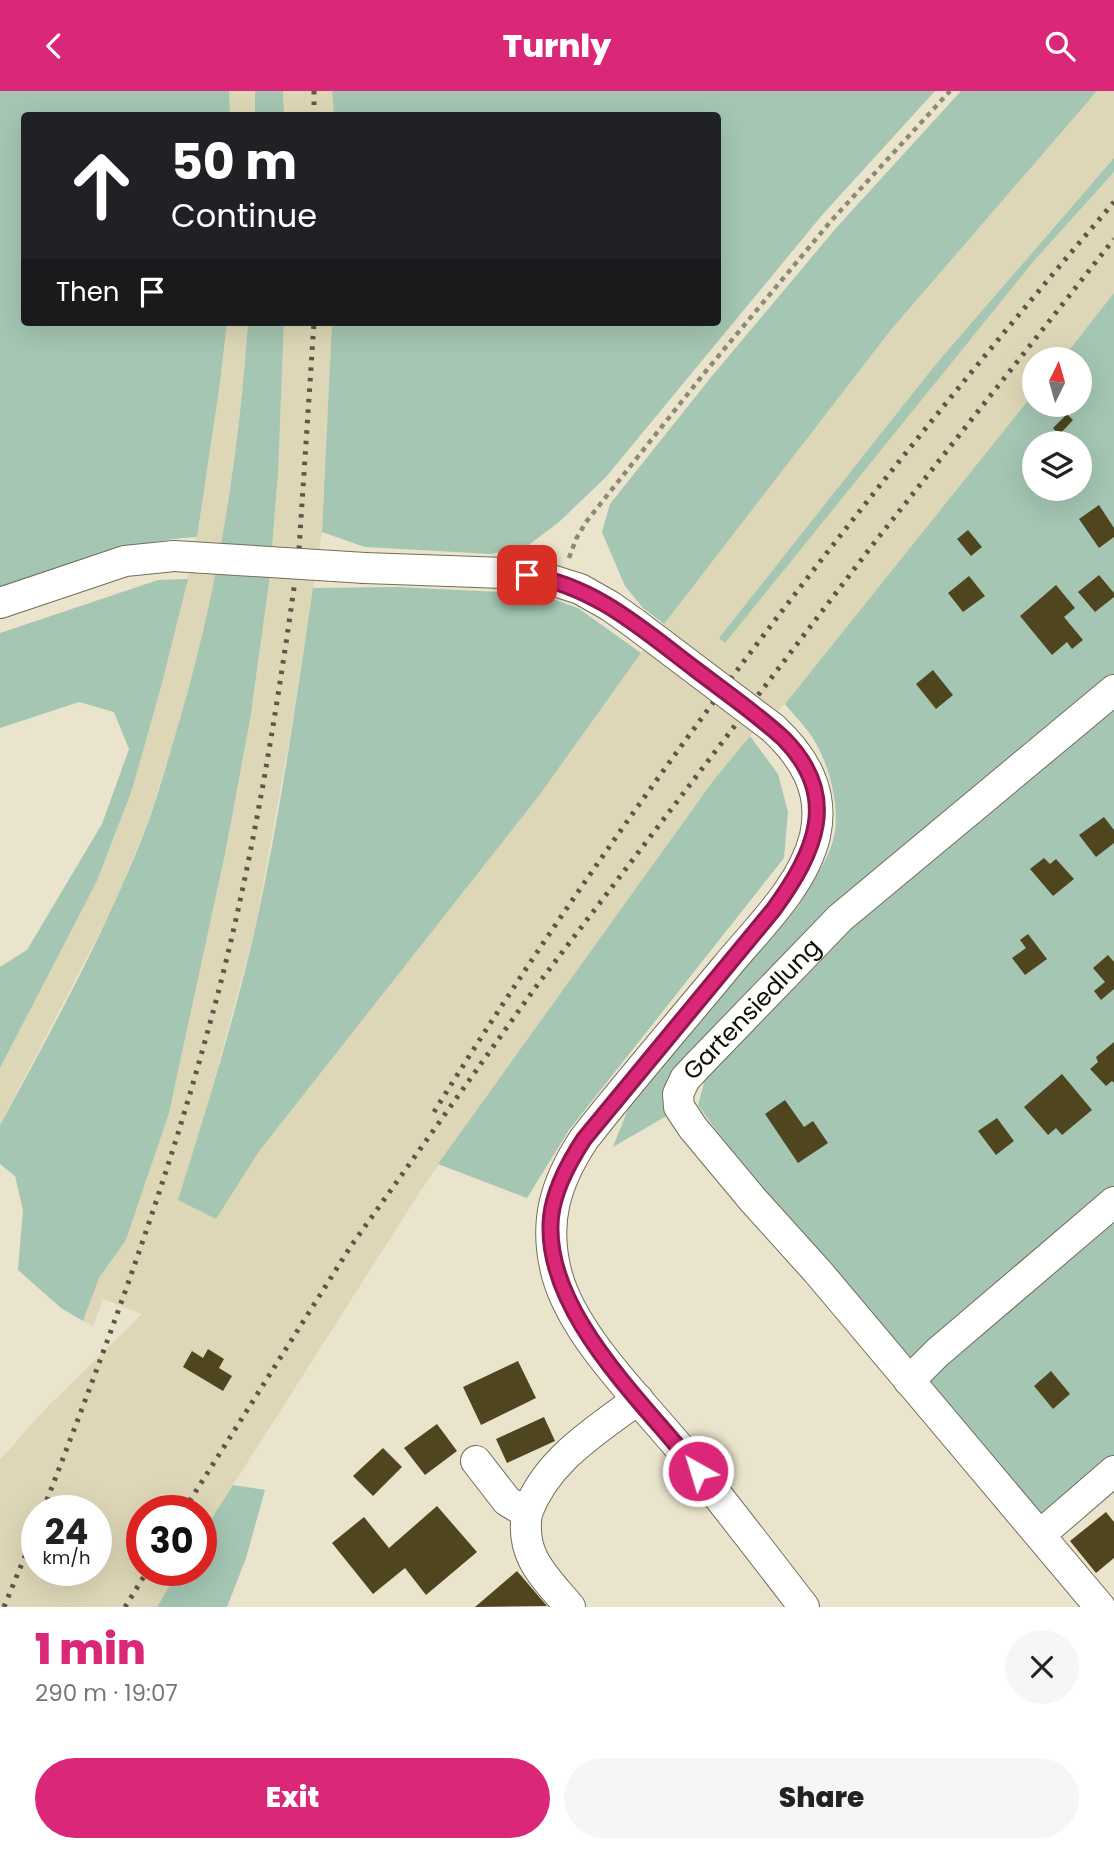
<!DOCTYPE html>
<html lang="en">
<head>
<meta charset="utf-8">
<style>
	:root { --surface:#fff; --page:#f6f6f6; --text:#222; --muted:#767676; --accent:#db2777 }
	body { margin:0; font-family:Poppins,sans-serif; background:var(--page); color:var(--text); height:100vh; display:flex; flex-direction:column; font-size:26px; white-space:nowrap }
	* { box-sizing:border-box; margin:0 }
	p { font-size:23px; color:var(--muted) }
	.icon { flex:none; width:38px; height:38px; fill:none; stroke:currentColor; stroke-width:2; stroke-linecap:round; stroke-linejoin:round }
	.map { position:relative; height:1516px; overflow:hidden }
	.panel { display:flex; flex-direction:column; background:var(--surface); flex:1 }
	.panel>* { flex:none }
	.guide { position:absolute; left:21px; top:21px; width:700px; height:214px; border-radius:7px; box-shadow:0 7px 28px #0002; background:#202124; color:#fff; overflow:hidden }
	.needle { width:46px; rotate:5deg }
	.fabs { position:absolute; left:1022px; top:256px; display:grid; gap:14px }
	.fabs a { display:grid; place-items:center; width:70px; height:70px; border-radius:50%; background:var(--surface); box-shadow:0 7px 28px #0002; font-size:35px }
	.speed { position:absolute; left:21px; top:1404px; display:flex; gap:14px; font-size:35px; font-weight:700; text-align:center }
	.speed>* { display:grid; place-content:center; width:91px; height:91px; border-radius:50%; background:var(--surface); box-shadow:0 7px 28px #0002; line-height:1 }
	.speed small { font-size:18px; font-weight:400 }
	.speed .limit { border:10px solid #d22; background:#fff; color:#111 }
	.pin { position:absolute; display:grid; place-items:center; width:60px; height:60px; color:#fff; margin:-30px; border-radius:14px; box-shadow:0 4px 10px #0006 }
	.me { position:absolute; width:77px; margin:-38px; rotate:321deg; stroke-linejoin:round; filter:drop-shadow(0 0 5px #0008) }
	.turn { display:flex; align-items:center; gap:24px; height:147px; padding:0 35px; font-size:32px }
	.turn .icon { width:91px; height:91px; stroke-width:2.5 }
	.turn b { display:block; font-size:49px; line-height:60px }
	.then { display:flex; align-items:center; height:66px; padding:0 35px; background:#0003; gap:14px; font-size:26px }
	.round { display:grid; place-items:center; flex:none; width:74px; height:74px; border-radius:37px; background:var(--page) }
	.overview { display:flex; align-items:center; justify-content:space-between; height:119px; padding:0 35px }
	h1 { font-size:42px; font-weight:800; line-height:52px; color:var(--accent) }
	.action { display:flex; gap:14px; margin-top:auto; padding:14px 35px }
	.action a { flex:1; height:80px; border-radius:42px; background:var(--accent); color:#fff; font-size:28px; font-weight:800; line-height:80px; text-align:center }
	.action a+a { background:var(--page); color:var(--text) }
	header { display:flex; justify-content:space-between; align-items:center; height:91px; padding:0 35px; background:var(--accent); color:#fff; font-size:32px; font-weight:800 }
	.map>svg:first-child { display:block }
</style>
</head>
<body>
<header><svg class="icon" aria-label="back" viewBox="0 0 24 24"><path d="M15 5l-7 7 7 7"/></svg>Turnly<svg class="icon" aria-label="search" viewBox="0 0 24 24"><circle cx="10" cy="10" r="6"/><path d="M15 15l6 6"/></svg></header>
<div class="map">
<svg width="1114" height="1516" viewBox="0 0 1114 1516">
	<rect width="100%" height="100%" fill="#e9e4cb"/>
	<path fill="#ded7b7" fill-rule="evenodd" d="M229 0H255V24H230Z
		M283 0H332L334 24H284Z
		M1097 0H1114V67L936 273 719 548 1033 171 1114 81V202L1062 268H1034V302L785 613 750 645 713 690 423 1096 201 1444V1419H142V1479H179L157 1516H0V1369L46 1317 142 1223 103 1208 93 1235 83 1230 99 1187 126 1149 169 1022 225 763 250 629 269 492 278 383 284 231H332L322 441 291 640 255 838 203 1031 179 1109 216 1128 260 1059 538 706 641 562 890 240ZM37 1419H96V1479H37Z
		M227 231H248L245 281 230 407 211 511 186 609 149 728 113 816 0 1034V977L97 790 132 699 161 596 197 446 220 292Z"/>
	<path fill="#a4c6b2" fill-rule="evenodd" d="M0 0H229L230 24H24V231H227L220 292 197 446C132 449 62 477 0 496Z
		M255 0H283L284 24H255Z
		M332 0H935L823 123 606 386 559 431 526 456 491 463 365 456 322 441 332 231H718V24H334Z
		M961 0H1097L890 240 664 533 643 517 625 495 602 441 610 413 712 285 837 136Z
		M1114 67V81L1033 171 725 552 719 547 936 273Z
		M1114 202V1364L1038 1427 731 1060 698 1014 706 985 937 731 668 1024 613 1056 630 1013 798 815C810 795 824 775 832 753 843 722 829 669 810 643 803 633 793 623 785 613L1034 302V313H1080V268H1062ZM1034 352H1080V397H1034Z
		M248 231H284L278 383 269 492 250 629 225 763 169 1022 126 1149 99 1187 83 1230 61 1217 18 1179 23 1119 15 1085 0 1073V1034C54 935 109 835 149 729 157 706 164 682 171 658 215 517 238 378 248 231Z
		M188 488 161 596 132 699 97 790 0 977V876L27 859 102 733 129 658 114 621 79 611 0 637V542L158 489Z
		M396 496 538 503 578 517 641 562 538 706 260 1059 216 1128 178 1109C206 1020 234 929 255 838 280 726 296 611 313 497Z
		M750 645 778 683 788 721 784 767 569 1039 527 1107 438 1073 713 690Z
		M233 1394 265 1399 246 1467 227 1516H157L179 1479H201V1444Z"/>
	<path fill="#4f4620" d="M1067 323 1073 329 1059 344 1053 337Z
		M1099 414 1114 437V446L1099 457 1079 428Z
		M968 439 982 456 971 465 957 448Z
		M1099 484 1114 502V506L1095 521 1078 501Z
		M969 485 985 505 963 521 948 502Z
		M1056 494 1075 517 1064 526 1083 549 1072 558 1067 551 1052 564 1020 525Z
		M933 579 953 604 936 618 916 593Z
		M1104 726 1114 739V752L1096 766 1079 744Z
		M1044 767 1050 773 1056 768 1074 788 1053 805 1030 778Z
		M1028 843 1047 868 1025 884 1012 867 1026 857 1020 849Z
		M1108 864 1114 871V898L1101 909 1094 900 1105 891 1093 877Z
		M1114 951V992L1112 990 1106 995 1090 978 1098 971 1096 966Z
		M1062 983 1092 1019 1062 1044 1056 1037 1048 1044 1024 1016Z
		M785 1009 804 1036 813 1030 828 1052 798 1072 765 1023Z
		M997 1027 1014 1050 996 1064 978 1040Z
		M208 1258 224 1268 219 1277 232 1285 223 1300 183 1276 192 1260 203 1267Z
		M518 1270 536 1307 481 1334 463 1296Z
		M1051 1280 1070 1303 1053 1318 1034 1295Z
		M544 1326 555 1350 507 1372 496 1348Z
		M437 1333 457 1360 425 1384 404 1357Z
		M383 1357 402 1376 373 1405 353 1385Z
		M437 1415 477 1461 426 1504 405 1477 373 1503 332 1452 364 1426 389 1457Z
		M1106 1421 1114 1431V1467L1096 1482 1070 1450Z
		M517 1480 547 1515 475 1516Z"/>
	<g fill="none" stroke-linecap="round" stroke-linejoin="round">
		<defs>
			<g id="minor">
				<path d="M365 477 504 482 545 487 580 498 610 515 634 532"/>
				<path d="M0 512 125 470 174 465"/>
				<path d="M773 637C804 666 825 700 815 745 803 795 758 837 726 876 679 933 630 989 584 1048 555 1092 543 1132 557 1184 574 1246 642 1311 683 1361 724 1412 764 1464 804 1516"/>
				<path d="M909 1290 937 1262 1114 1111"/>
				<path d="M476 1370 507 1410 527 1422C547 1368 595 1341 638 1308"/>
				<path d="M527 1422C520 1465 544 1485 570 1516"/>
				<path d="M1041 1443 1114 1380"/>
				<path id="s1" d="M1100 1516 818 1181 753 1109 693 1037 679 1016 678 1003 685 988 698 974 840 827 1114 599"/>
			</g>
		</defs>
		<use href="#minor" stroke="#736e58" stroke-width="32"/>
		<path stroke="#8c8977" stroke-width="4.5" stroke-dasharray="5 5" stroke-linecap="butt" d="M569 467 576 448 586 431 706 280 831 130 950 0"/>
		<use href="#minor" stroke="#fff" stroke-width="30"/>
		<path stroke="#5b584a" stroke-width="5" stroke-dasharray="3.5 7" stroke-linecap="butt" d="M314 0V24
			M299 458 314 231
			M434 1021C634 699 868 399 1114 111
			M43 1419C103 1265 161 1110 205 950 248 799 273 645 295 490
			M184 1419 351 1155 535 897 871 456 1114 148
			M4 1516 37 1436
			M125 1516 148 1479"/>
		<defs>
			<path id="minor-bridge" d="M174 465 365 477
				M634 532 773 637"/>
		</defs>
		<use href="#minor-bridge" stroke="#736e58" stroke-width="32" stroke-linecap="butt"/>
		<use href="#minor-bridge" stroke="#fff" stroke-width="30"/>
	</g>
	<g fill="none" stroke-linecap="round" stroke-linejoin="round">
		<defs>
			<path id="route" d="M527 484C595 495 642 538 695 578 725 601 756 622 784 648 841 706 815 761 774 818L584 1048C569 1071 554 1098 551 1126 542 1220 644 1311 698 1380"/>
		</defs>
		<use href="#route" stroke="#8e194d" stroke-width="18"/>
		<use href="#route" stroke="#db2777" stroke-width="12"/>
	</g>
	<g text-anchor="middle" stroke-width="7" stroke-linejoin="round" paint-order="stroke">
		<g font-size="24" fill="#100f06" stroke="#e9e4cb">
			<text dy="8" stroke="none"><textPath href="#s1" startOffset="780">Gartensiedlung</textPath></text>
		</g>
	</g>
</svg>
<div class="fabs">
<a><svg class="needle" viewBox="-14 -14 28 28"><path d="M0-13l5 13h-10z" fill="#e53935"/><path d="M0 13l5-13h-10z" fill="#767676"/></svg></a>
<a><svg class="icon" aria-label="layers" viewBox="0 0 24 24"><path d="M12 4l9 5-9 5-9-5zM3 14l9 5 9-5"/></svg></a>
</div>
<div class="speed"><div>24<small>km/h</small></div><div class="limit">30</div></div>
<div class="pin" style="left:527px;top:484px;background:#d93025"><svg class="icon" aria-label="arrive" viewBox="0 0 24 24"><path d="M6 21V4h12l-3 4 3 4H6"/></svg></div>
<svg class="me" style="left:698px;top:1380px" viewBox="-20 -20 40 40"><circle r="17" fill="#db2777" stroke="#fff" stroke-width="3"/><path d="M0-11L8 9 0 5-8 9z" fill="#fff"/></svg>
<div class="guide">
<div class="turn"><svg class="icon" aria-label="ahead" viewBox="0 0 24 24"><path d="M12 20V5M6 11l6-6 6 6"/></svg><div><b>50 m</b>Continue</div></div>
<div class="then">Then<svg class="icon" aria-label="arrive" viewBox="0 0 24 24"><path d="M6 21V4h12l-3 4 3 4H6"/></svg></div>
</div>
</div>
<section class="panel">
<div class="overview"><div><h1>1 min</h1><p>290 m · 19:07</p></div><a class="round"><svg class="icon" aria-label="close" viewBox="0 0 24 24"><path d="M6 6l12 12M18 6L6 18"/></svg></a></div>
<div class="action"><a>Exit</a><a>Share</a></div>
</section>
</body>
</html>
